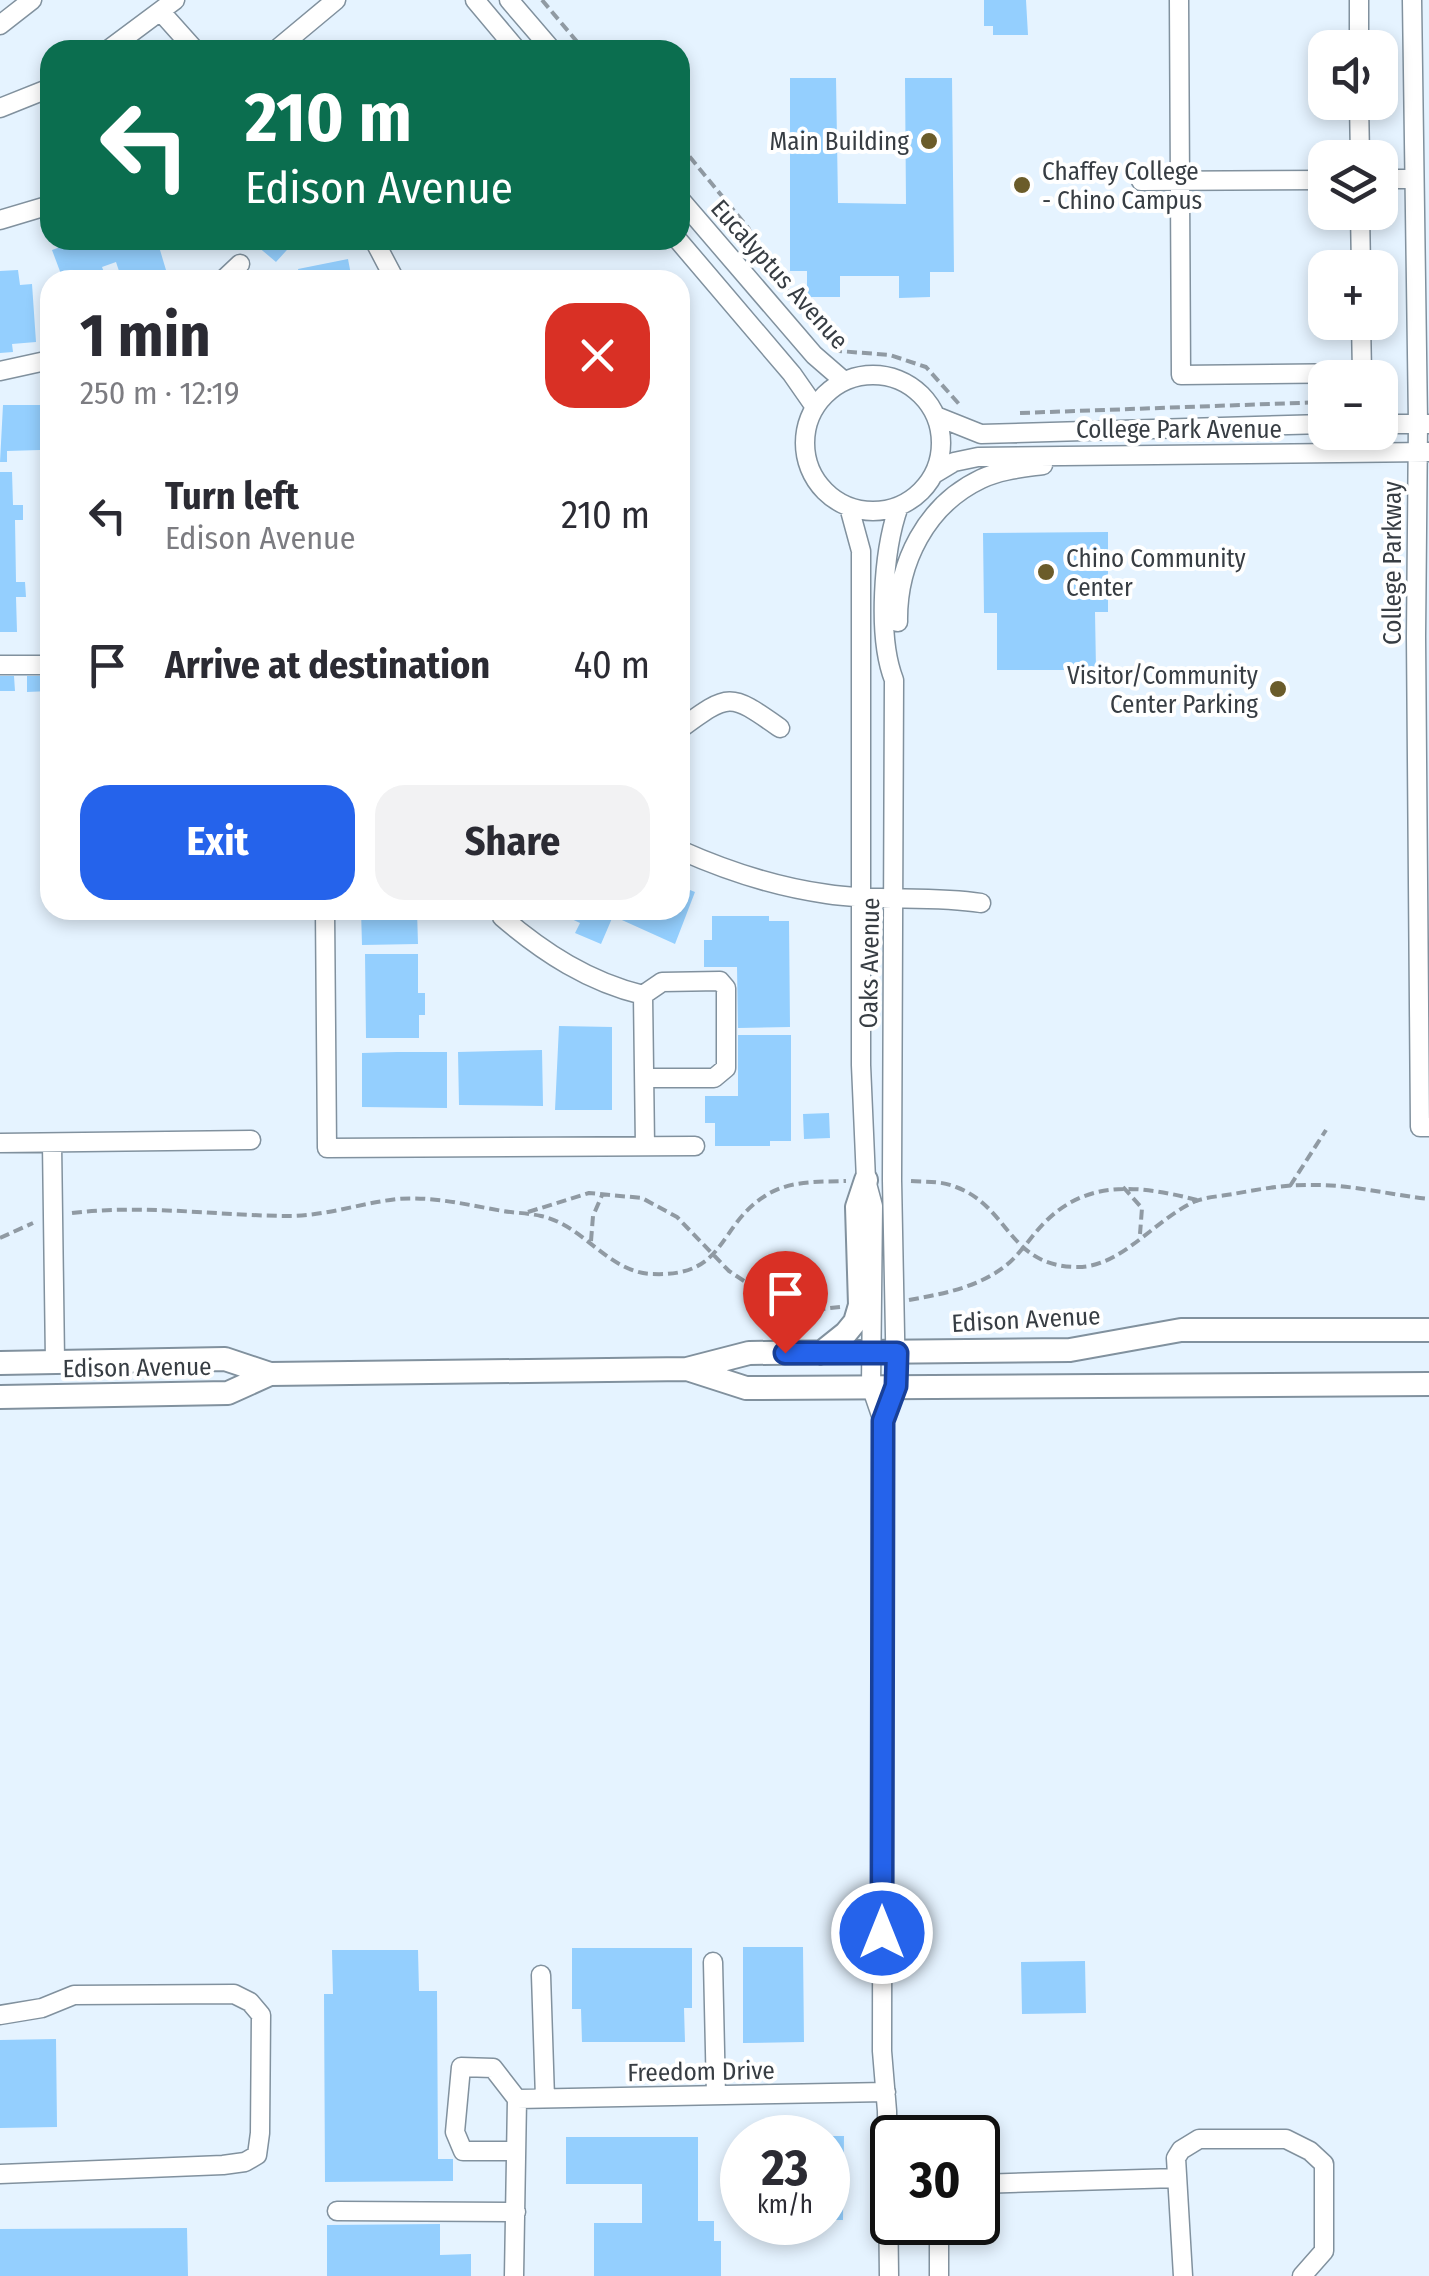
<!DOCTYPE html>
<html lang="en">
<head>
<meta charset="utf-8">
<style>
	:root { --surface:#fff; --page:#f2f2f3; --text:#2b2b33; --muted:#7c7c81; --accent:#2563eb }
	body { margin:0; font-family:"Fira Sans Condensed",sans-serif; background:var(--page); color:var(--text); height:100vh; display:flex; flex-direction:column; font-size:38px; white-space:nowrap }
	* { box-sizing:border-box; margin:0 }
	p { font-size:32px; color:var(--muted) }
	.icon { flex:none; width:55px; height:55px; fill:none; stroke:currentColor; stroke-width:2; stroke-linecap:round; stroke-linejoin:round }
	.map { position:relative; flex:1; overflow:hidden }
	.side { position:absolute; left:40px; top:270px; width:650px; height:650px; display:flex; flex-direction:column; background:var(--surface); border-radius:30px; box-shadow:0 5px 15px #0003 }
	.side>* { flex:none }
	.guide { position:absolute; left:40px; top:40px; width:650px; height:210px; border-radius:30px; box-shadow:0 5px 15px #0003; background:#0b6e4f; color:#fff; overflow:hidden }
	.tools { position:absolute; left:1308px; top:30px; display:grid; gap:20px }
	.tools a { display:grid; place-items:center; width:90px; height:90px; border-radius:20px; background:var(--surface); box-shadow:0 5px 15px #0003; font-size:50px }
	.speed { position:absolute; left:720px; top:2115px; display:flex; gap:20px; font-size:50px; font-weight:700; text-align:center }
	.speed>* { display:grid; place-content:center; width:130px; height:130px; border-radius:50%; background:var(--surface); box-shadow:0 5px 15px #0003; line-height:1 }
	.speed small { font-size:25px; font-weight:400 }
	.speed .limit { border:5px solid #111; border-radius:15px; background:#fff; color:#111 }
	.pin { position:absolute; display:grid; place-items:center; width:85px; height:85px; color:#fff; margin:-102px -42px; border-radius:50% 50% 50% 0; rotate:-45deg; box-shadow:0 0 10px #0007 }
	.pin .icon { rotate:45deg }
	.me { position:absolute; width:110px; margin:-55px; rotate:0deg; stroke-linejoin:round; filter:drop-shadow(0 0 8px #0008) }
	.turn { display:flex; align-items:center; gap:35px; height:210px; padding:0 40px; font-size:45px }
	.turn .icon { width:130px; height:130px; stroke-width:2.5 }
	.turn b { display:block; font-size:70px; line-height:85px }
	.round { display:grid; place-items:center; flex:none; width:105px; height:105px; border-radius:30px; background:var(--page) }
	.headline { display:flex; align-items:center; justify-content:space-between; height:170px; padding:0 40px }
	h1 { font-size:60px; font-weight:700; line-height:75px }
	.primary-button { display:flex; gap:20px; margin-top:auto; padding:20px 40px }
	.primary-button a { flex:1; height:115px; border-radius:30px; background:var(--accent); color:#fff; font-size:40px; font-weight:700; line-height:115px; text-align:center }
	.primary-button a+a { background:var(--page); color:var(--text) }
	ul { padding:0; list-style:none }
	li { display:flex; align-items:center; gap:30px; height:150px; padding:0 40px }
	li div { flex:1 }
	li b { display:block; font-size:38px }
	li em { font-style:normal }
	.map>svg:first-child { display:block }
</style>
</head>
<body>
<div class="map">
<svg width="1429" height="2276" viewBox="0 0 1429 2276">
	<rect width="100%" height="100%" fill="#e5f3ff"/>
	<path fill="#94cffe" d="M984 0H1026L1028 35H993V26H984Z
		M790 78H836L838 203 906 204 905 78H952L954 272H930V297L899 298V276H840V297H807V271H790Z
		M80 240H157L166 270 139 280H122L116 262 102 267 107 280H54L53 277 61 274 52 250Z
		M250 240H296L276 262Z
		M348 259 352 280H300L298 269Z
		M18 270 20 285 32 284 36 342 12 344 13 352 0 353V271Z
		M3 405H40V450L7 451V462H0Z
		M0 472H12L13 505H23V520H15L16 582H25L26 597H16L17 632H0Z
		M1108 532V612H1095L1096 670H997V613H984L983 533Z
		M0 676H14L15 691H0Z
		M27 676H50V691L27 692Z
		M680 886 695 892 675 944 613 916 601 944 575 933 580 923 561 914 563 910H680Z
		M361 910H417L418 944 362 945Z
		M712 916H769V921H789L790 1027 738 1028 737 967H704V940H712Z
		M365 954H418V993H425V1015H419V1038H366Z
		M559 1026 612 1027V1110H555Z
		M738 1035H791V1141H770V1146H715V1123H705V1096H738Z
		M542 1050 543 1106 459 1105 458 1052Z
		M397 1052H447V1108L362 1107V1053Z
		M829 1113 830 1138 804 1139 803 1114Z
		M743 1947H803L804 2042 743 2043Z
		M572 1948H692V2008H684L685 2042H582L581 2009H572Z
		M332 1950H418L419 1991H437L438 2159H453V2181L325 2182 324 1994H333Z
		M1085 1961 1086 2013 1022 2014 1021 1962Z
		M56 2039 57 2127 0 2128V2040Z
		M828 2136H844L843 2220H828Z
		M566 2137H698V2221H714V2241H721V2276H594V2223H642V2184H566Z
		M440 2224V2255L471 2254V2276H327V2225Z
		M187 2228 188 2276H0V2229Z"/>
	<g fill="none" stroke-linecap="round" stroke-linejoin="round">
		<defs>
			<path id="minor" d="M475 0 517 50
				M509 0 552 50
				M1179 0 1181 375 1362 373 1361 322
				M1359 0V48
				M1412 0 1418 423 1416 637 1420 1127H1429
				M161 12 195 50
				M0 25 32 0
				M108 50 175 0
				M276 50 336 0
				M1359 102 1360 158
				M0 108 50 88
				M1380 179H1413
				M1141 181 1325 180
				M680 199 814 355 844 381
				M1360 212 1361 268
				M0 220 50 205
				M374 240 395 280
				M678 240 792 374 815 407
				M223 280 240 264
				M0 371 50 360
				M805 443a68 68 0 1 1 136 0a68 68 0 1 1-136 0Z
				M936 416 981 434 1325 424
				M1380 424H1429
				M934 474 954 462 978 457 1429 452
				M849 507 861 551V1065L866 1180 873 1206 871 1386 883 1421 882 2051 887 2111 889 2276
				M898 622C897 563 926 505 981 479 1000 470 1022 468 1043 465
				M0 665H50
				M680 729C730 692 730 693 780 728
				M680 850C727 871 776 887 827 894 878 902 930 895 981 903
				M325 910 327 1148 695 1146
				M502 917C544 953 589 982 643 995L645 1146
				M643 995 662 982 720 981 726 988V1068L714 1078H644
				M0 1143 251 1140
				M52 1143 55 1361
				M883 1421 896 1386 892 1180 894 680C877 637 883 550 899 506
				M713 1962 716 2095
				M541 1975 545 2098
				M0 2015 42 2008 74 1995 234 1994 250 2002 261 2015 260 2133 257 2155 245 2162 223 2165 0 2174
				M517 2099 886 2092
				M516 2151H463L455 2132 461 2067 493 2068 517 2099
				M978 2184 1177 2178
				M337 2211 516 2212
				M939 2222V2276
				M514 2276 517 2099
				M1183 2276 1176 2158 1181 2150 1199 2139H1286L1310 2151 1324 2164V2251L1302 2276"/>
			<path id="major" d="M821 1353 846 1333 855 1322 860 1305 857 1207 866 1180
				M0 1363 225 1359 270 1374 687 1369 749 1353 1070 1350 1181 1330H1429
				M687 1369 746 1388 1429 1384
				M0 1397 228 1393 270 1374"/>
		</defs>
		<use href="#minor" stroke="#81919e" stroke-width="21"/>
		<use href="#major" stroke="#81919e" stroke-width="26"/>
		<path stroke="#909aa3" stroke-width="4" stroke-dasharray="10 5" stroke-linecap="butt" d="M542 0 584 50
			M680 145 749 229 758 256 839 351 890 355 926 367 959 404
			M1380 401H1390
			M1020 413 1325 402
			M911 1181C927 1182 942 1181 956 1187 1010 1207 1008 1267 1078 1267 1122 1267 1156 1218 1196 1201 1207 1197 1221 1196 1233 1194 1260 1189 1288 1184 1316 1185 1354 1185 1391 1195 1429 1199
			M1290 1186 1326 1130
			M1123 1187 1142 1208 1140 1234
			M528 1212 589 1193 642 1198 677 1217 729 1271 747 1283 772 1292 812 1296 822 1309 840 1307
			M72 1213C144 1204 220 1216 292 1216 329 1215 362 1203 397 1199 434 1196 467 1205 503 1211 515 1213 528 1213 541 1216 584 1225 608 1273 653 1274 727 1277 717 1226 765 1196 789 1180 819 1182 846 1181
			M0 1238 33 1223
			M591 1241 593 1216 603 1193
			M909 1300C942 1294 976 1288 1004 1267 1020 1255 1031 1236 1045 1222 1089 1178 1142 1186 1197 1200"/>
		<use href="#minor" stroke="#fff" stroke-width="18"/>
		<use href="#major" stroke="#fff" stroke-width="22"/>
	</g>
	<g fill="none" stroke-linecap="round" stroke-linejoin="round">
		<defs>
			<path id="route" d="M785 1353H897L896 1386 883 1421 882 1933"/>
		</defs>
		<use href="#route" stroke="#184099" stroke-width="25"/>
		<use href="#route" stroke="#2563eb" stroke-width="18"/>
	</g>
	<g fill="#6b5c2a" stroke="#fff" stroke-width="4">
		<circle cx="929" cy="141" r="10"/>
		<circle cx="1022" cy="185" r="10"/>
		<circle cx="1046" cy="572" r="10"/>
		<circle cx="1278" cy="689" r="10"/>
	</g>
	<g text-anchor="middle" stroke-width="8" stroke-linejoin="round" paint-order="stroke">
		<g font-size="25" fill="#373d43" stroke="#fff" text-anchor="end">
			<text x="909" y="150">Main Building</text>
			<text x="1042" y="180" text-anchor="start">Chaffey College<tspan x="1042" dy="29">- Chino Campus</tspan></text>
			<text x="1066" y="567" text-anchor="start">Chino Community<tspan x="1066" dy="29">Center</tspan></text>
			<text x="1258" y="684">Visitor/Community<tspan x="1258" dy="29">Center Parking</tspan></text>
		</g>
		<g font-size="25" fill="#373d43" stroke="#fff">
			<text transform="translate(780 274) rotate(48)" y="9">Eucalyptus Avenue</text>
			<text x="1179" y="438">College Park Avenue</text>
			<text transform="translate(1392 563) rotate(-90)" y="9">College Parkway</text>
			<text transform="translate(869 963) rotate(-89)" y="9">Oaks Avenue</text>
			<text transform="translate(1026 1319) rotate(-3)" y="9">Edison Avenue</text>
			<text transform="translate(137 1367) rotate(-1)" y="9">Edison Avenue</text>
			<text transform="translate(701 2071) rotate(-1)" y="9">Freedom Drive</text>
		</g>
	</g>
</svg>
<div class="tools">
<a><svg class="icon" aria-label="sound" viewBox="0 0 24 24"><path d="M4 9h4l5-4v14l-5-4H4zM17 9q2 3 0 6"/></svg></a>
<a><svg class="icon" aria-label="layers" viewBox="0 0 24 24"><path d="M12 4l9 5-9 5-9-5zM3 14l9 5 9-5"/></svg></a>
<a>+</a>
<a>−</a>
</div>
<div class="speed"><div>23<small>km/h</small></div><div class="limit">30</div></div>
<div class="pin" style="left:785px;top:1353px;background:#d93025"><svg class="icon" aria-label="arrive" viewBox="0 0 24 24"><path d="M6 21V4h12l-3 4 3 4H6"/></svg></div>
<svg class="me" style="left:882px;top:1933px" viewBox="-20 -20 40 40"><circle r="17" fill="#2563eb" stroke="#fff" stroke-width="3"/><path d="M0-11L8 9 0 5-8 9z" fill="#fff"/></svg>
<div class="guide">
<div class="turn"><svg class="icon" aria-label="left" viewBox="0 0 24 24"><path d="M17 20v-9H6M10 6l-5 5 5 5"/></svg><div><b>210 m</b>Edison Avenue</div></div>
</div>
<section class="side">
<div class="headline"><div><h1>1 min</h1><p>250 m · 12:19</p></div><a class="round" style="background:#d93025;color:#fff"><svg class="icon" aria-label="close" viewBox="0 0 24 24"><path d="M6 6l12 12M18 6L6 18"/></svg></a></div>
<ul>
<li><svg class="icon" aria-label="left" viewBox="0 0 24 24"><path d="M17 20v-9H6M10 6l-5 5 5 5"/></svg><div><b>Turn left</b><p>Edison Avenue</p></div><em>210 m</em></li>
<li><svg class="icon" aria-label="arrive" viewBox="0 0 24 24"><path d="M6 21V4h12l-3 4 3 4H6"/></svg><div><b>Arrive at destination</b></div><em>40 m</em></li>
</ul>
<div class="primary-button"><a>Exit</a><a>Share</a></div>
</section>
</div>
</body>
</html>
